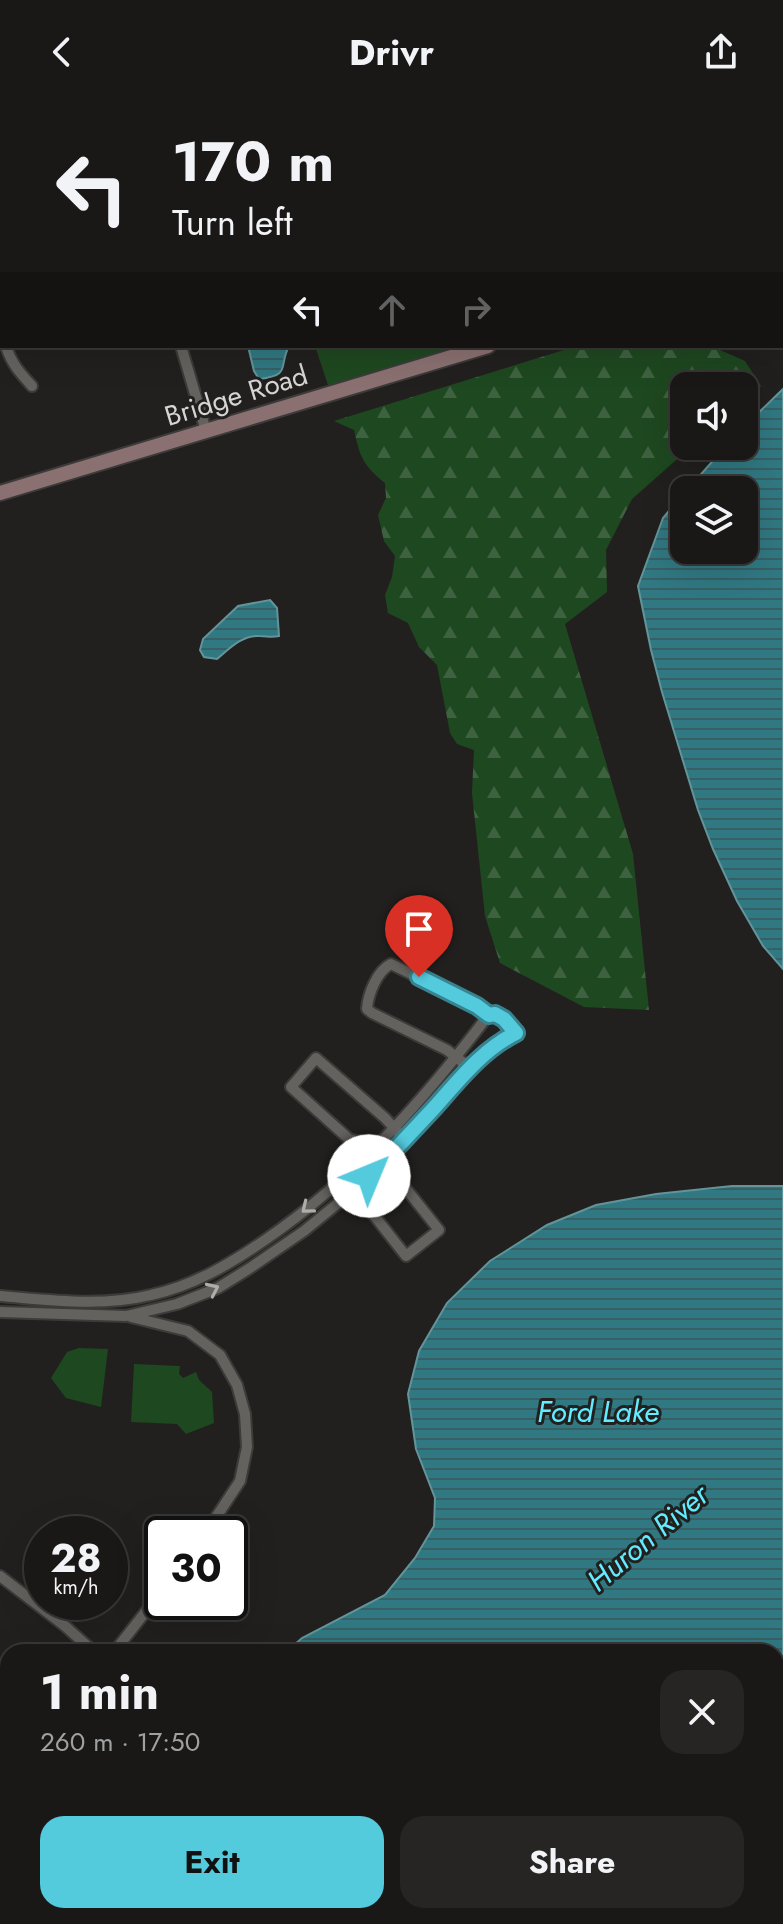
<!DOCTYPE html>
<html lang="en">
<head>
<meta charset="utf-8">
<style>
	:root { --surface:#1a1816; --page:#272523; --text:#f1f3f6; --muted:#9fa0a1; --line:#383735; --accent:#54cadd }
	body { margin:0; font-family:Jost,sans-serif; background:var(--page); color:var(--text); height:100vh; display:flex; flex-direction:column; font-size:30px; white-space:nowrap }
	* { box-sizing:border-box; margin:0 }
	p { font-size:26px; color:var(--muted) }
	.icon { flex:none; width:44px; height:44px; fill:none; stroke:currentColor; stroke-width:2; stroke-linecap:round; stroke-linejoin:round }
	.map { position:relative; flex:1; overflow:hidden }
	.side { position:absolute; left:0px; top:1540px; width:784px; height:280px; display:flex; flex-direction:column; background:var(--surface); border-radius:24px 24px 0 0; box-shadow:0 8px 32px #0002,0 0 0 2px var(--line) }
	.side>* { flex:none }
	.top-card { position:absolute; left:0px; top:0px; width:784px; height:244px; box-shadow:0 8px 32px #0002,0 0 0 2px var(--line); background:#1a1816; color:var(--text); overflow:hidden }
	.fabs { position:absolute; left:670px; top:268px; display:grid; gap:16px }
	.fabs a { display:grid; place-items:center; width:88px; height:88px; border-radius:16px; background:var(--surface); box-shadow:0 8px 32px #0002,0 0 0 2px var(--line); font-size:40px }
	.speed { position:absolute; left:24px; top:1412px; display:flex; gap:16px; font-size:40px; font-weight:700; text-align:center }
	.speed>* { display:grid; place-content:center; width:104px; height:104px; border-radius:50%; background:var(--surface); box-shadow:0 8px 32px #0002,0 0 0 2px var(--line); line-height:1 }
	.speed small { font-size:20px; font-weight:400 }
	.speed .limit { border:4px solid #111; border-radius:12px; background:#fff; color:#111 }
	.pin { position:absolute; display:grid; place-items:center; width:68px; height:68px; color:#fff; margin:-82px -34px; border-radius:50% 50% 50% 0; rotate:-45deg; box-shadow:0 0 8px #0007 }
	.pin .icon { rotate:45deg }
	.me { position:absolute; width:88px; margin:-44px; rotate:45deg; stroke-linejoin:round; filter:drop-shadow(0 0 6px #0008) }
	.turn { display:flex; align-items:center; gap:28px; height:168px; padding:0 40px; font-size:36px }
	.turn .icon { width:104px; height:104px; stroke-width:2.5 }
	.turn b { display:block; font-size:56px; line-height:68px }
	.lanes { display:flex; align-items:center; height:76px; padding:0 40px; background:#0003; justify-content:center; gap:40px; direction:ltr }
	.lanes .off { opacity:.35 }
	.round { display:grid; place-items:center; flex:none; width:84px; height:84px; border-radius:24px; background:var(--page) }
	.head { display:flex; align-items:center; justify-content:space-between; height:136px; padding:0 40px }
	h1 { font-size:48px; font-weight:700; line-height:60px }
	.primary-button { display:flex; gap:16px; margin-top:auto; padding:16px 40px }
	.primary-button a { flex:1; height:92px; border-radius:24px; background:var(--accent); color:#111; font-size:32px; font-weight:700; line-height:92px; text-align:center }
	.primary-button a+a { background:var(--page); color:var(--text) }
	header { display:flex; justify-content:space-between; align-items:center; height:104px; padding:0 40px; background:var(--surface); font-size:36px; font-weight:700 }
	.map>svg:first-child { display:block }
</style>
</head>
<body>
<header><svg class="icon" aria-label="back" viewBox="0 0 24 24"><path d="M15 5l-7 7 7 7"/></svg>Drivr<svg class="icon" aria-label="share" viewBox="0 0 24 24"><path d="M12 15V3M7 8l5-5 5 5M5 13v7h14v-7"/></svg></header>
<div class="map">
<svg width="783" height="1820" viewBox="0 0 783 1820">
	<defs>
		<pattern id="forest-firs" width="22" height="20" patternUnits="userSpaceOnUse" patternTransform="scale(2)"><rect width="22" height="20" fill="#1e4820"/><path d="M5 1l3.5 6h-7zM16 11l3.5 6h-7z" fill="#3e6240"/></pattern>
		<pattern id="water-rules" width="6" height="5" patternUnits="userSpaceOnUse" patternTransform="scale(2)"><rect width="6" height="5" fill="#307882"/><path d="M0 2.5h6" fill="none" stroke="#375f64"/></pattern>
	</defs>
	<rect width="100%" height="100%" fill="#22201e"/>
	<path fill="#1e4820" d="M233 0H654L655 2H234Z
		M315 242H464L329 284Z
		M79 1244 108 1245 101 1303 66 1294 51 1274 67 1248Z
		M134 1260 180 1262 179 1270 183 1274 196 1268 199 1276 212 1288 214 1319 186 1330 177 1320 131 1318Z
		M783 1775V1820H675L679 1812H776V1776Z"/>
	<path fill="url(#forest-firs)" d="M577 242H711L745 257 761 282 744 297V282H684V342H692L632 395 606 446 607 488 565 520 633 750 649 906 584 903 500 859 485 812 472 689 474 646 457 640 450 629 437 561 419 543 408 519 388 509 385 491 392 473 395 452 384 437 378 411 386 394 385 379C363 361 360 353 354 326L334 317Z"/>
	<path fill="url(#water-rules)" stroke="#62949a" stroke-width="2" d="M248 242H289C278 263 292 271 259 275L254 267Z
		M783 285V865L763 842 737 797 713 745 698 706 662 588 651 546 638 482 663 414 684 389V446H744V386H687L726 342H744V323Z
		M270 496 277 504 279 532C271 534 267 532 259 532 242 531 229 545 217 555L204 553 200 546 203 535 238 502Z
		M732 1082H783V1775L776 1776V1548H286L302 1534 385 1491 415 1454 434 1422 435 1394 416 1345 408 1290 419 1247 447 1199 490 1157 547 1121 596 1101 656 1090Z
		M140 1812H679L675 1820H137Z"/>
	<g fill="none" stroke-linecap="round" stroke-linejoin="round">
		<defs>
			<path id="street" d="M128 0 130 2
				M63 2 65 0
				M0 40 2 39
				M0 220 2 227
				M6 242C11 259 20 269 32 282
				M181 242 206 327
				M470 964 447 946 372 909 367 905C368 890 377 867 391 860L477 902 489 911
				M370 1049 357 1037 349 1035 291 983 316 954 385 1014 405 1036
				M346 1073 354 1086 406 1152 439 1126 384 1057
				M0 1192C50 1196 102 1203 151 1191 193 1182 230 1160 265 1136 354 1075 425 995 490 909L504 915 516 929 498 938 470 964 405 1036 354 1086 304 1127 250 1164 218 1184 177 1200 126 1212 0 1208
				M131 1213 188 1227 220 1251 237 1281 245 1310 247 1343 240 1377 205 1430
				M0 1472 65 1522 94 1548
				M114 1548 162 1487
				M0 1736 8 1735"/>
			<path id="secondary" d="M782 153H783
				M0 389 488 242"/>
		</defs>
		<use href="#street" stroke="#3c3b39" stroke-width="14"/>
		<use href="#secondary" stroke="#3c3b39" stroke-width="18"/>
		<use href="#street" stroke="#64625f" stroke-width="10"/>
		<use href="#secondary" stroke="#8a7071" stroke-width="14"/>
	</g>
	<defs><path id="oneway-chevron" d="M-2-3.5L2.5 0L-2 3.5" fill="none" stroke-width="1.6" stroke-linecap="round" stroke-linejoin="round" transform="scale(2)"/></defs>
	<g stroke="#aeadaa">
		<use href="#oneway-chevron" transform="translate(307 1104) rotate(141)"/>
		<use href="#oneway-chevron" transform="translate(213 1185) rotate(-25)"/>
	</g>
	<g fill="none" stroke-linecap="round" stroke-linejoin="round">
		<defs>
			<path id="route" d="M369 1072C391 1050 413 1027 434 1004 459 976 482 946 516 929L504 915 495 910 489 911 477 902 419 873"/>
		</defs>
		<use href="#route" stroke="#378390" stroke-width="20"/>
		<use href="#route" stroke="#54cadd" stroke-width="14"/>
	</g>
	<g text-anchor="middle" stroke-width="6" stroke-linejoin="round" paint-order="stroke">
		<g font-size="28" fill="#d6d5d3" stroke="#22201e">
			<text transform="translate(236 291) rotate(-17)" y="10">Bridge Road</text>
		</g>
		<g font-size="30" font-style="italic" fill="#62ecff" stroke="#22201e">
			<text x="598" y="1318">Ford Lake</text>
			<text transform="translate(648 1434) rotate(-40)" y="10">Huron River</text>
		</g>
	</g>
</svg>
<div class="fabs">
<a><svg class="icon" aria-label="sound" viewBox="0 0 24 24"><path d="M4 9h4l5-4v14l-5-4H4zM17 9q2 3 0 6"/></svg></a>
<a><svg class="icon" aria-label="layers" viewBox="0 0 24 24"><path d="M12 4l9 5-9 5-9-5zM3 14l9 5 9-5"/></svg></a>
</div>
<div class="speed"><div>28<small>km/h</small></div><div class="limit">30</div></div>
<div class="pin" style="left:419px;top:873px;background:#d93025"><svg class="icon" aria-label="arrive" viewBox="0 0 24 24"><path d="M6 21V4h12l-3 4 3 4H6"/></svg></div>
<svg class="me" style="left:369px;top:1072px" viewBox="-20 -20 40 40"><circle r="19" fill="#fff"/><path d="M0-13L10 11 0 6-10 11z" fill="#54cadd"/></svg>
<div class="top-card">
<div class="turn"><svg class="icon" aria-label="left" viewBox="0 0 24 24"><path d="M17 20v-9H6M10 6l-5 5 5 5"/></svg><div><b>170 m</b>Turn left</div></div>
<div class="lanes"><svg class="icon" aria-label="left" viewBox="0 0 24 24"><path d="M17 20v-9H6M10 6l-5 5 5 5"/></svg><svg class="icon off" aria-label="ahead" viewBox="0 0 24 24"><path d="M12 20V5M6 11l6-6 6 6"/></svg><svg class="icon off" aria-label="right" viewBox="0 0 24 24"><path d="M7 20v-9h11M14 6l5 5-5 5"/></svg></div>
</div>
<section class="side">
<div class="head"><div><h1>1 min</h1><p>260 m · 17:50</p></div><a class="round"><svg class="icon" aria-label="close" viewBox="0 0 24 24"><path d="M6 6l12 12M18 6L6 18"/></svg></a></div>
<div class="primary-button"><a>Exit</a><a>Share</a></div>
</section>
</div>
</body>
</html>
